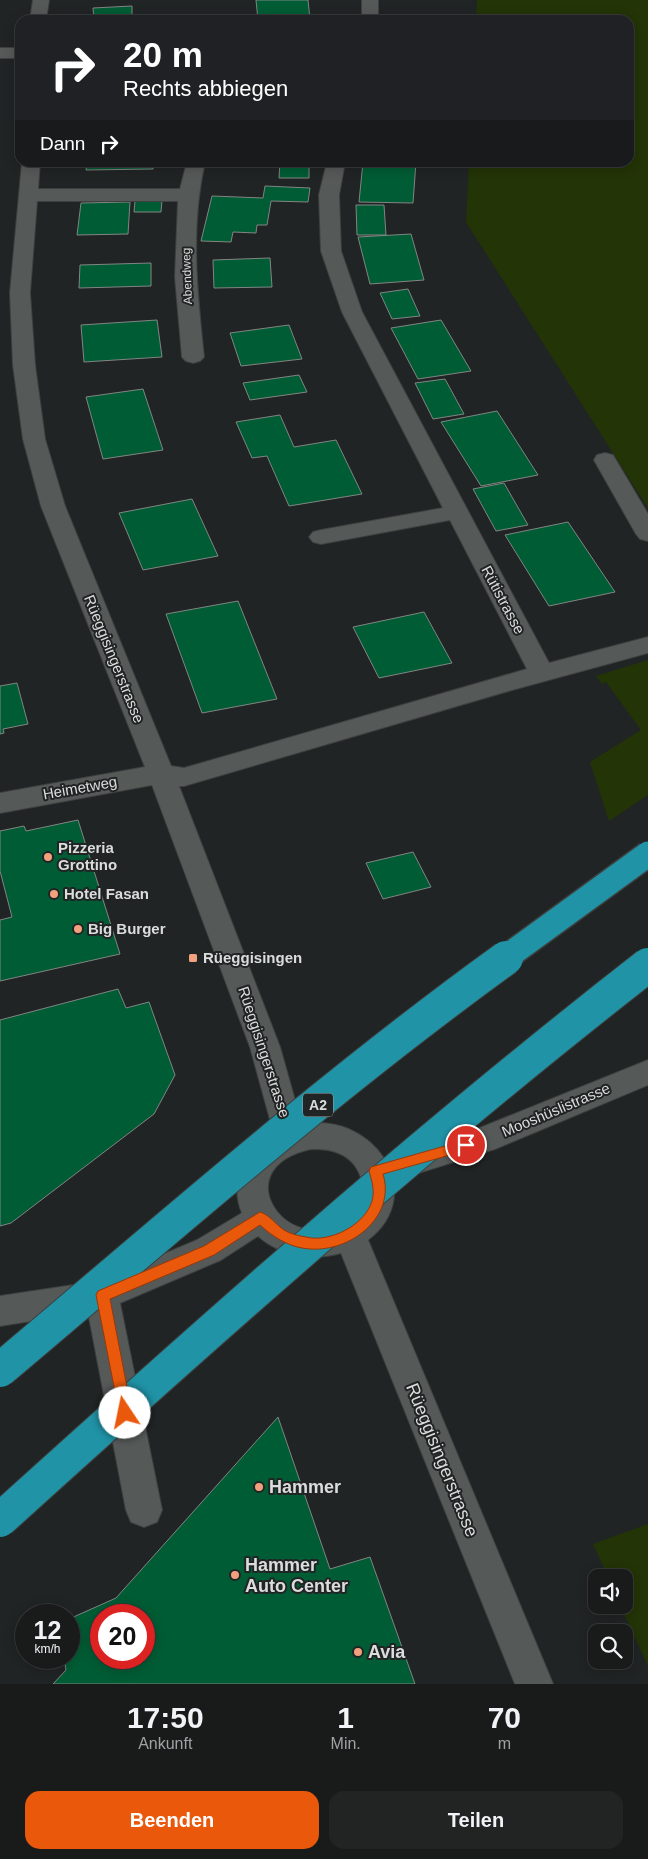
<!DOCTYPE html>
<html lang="de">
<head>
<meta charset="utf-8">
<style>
	:root { --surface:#191b1b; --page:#222424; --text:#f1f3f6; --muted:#9fa1a3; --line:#37393a; --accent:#ea580c }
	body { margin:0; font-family:Arial,sans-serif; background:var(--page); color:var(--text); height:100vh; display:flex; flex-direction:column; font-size:19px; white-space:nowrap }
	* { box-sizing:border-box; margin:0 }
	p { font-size:16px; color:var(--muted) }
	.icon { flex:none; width:28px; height:28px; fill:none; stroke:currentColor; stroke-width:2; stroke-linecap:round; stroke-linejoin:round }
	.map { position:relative; height:1684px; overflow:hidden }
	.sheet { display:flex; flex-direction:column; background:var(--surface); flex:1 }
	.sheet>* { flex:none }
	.hud { position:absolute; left:15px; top:15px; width:619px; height:152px; border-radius:15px; box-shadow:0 2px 12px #0003,0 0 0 1px var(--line); background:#202124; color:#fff; overflow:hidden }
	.controls { position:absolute; left:588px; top:1569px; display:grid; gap:10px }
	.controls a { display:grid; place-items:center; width:45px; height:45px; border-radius:10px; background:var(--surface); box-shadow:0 2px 12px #0003,0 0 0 1px var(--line); font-size:25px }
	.speed { position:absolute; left:15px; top:1604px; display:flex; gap:10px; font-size:25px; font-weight:700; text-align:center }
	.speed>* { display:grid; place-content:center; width:65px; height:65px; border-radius:50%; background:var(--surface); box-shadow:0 2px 12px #0003,0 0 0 1px var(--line); line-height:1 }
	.speed small { font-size:12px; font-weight:400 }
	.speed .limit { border:8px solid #d22; background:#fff; color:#111 }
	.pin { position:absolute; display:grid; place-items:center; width:42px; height:42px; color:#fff; margin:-21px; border:2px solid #fff; border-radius:50%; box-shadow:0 1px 5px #0007 }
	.me { position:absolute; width:55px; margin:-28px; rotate:349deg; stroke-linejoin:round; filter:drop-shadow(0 0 4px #0008) }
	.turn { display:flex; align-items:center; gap:18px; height:105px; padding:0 25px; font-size:22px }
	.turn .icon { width:65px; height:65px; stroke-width:2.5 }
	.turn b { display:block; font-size:35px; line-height:42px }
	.then { display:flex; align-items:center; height:48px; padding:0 25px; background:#0003; gap:10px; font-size:19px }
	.eta { display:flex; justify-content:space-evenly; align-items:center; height:85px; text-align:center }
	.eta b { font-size:30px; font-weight:600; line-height:35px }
	.action { display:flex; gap:10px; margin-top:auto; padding:10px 25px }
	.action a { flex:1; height:58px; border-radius:15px; background:var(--accent); color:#fff; font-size:20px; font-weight:600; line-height:58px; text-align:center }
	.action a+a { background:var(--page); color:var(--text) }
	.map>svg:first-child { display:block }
</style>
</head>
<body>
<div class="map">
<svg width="648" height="1684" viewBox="0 0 648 1684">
	<rect width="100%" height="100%" fill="#212424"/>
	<path fill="#233406" d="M477 0H648V508L466 222 469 163 629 162V20H476Z
		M648 660V795L609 821 590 762 641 730 606 682 602 684 596 676Z
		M648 1524V1666L620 1605H624V1578L608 1577 593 1544Z"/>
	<path fill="#005c34" stroke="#828583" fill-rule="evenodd" d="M256 0H308L310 19 258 20Z
		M132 6V17L138 16V20H94L93 8Z
		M87 162H154L153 169 86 170Z
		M280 162H309V178H279Z
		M363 162H416L413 203 359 202Z
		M265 186 310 188 308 202 271 201 267 225H257L256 233 233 232 231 242 201 241 212 196 263 198Z
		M162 200 161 212H134L135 201Z
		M130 202 128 234 77 235 81 203Z
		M356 205H384L386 235H357Z
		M411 234 424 280 370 284 358 237Z
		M270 258 272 287 214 288 213 260Z
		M151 263V286L79 288 80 265Z
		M408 289 420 316 392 319 380 293Z
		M157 320 162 357 84 362 81 325Z
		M441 320 471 371 418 379 391 328Z
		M289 325 302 359 241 366 230 333Z
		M299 375 307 392 250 400 243 383Z
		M445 379 464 414 433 419 415 383Z
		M143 389 163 450 103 459 86 397Z
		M497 411 538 475 481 486 441 422Z
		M280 415 294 447 336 440 362 494 289 506 267 456 252 458 236 422Z
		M504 483 528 525 496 531 473 489Z
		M192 499 218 556 143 570 119 513Z
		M568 522 615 592 549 606 505 535Z
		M238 601 277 699 202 713 166 614Z
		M424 612 452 663 379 678 353 627Z
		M17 683 28 724 3 729 4 733 0 734V686Z
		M78 820 120 954 0 981V920L12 917 0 871V831L24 826 26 831Z
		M413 852 431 887 383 899 366 863Z
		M118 989 126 1008 149 1002 175 1075 154 1114 11 1223 0 1226V1020Z
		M278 1417 330 1569 370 1557 415 1684H53L66 1670 64 1658H69V1619L116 1598ZM101 1615H144V1658H101Z"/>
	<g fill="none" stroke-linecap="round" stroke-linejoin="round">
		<defs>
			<path id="minor" d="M33 0H49L46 20H30Z
				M362 0H378V20H362Z
				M0 48H20V58H0Z
				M22 162H40L38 189H180L187 162H205C190 227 197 292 204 357L200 361 193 363 186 361 182 357 175 277 178 201H37L30 293 35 365 45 439 65 506 171 766 184 768 527 669 450 520 321 544 313 542 309 537 313 532 321 530 443 508 342 312 321 251 319 195 327 162H345L339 195 341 251 362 312 549 663 648 637V653L512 690 184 786H179L280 1047 302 1125C369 1109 431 1191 368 1240L553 1684H515L341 1253C313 1261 280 1256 258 1236L221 1260 120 1303 162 1510 157 1522 144 1527 131 1522 126 1510 88 1312 0 1326V1296L100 1281 197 1240 242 1213C229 1183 245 1148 274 1134L250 1047 152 785 0 813V793L145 767 41 506 23 439 13 365 10 293ZM311 1149C320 1149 330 1149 338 1153 363 1162 372 1197 351 1215 293 1267 220 1169 311 1149Z
				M605 453 613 455 648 514V541L640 539 636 534 594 460 597 455Z
				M648 1060V1085L495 1149 409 1176 398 1172 393 1163 398 1154 477 1129Z"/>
		</defs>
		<use href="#minor" stroke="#3d403f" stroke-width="2"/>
		<use href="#minor" fill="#555958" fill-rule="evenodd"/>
		<defs>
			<path id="highway-bridge-far1" d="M504 959 648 854"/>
			<path id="highway-bridge" d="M0 1370C166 1230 330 1085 506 958
				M0 1520C211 1329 423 1140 648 965"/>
		</defs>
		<use href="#highway-bridge-far1" stroke="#3d403f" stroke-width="28" stroke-linecap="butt"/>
		<use href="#highway-bridge" stroke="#3d403f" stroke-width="36" stroke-linecap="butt"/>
		<use href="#highway-bridge-far1" stroke="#2093a7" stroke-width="25"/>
		<use href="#highway-bridge" stroke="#2093a7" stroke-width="34"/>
	</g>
	<path fill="#ea580c" stroke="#983908" d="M466 1140 473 1145 471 1149 383 1174C396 1217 351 1252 310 1249 291 1248 274 1238 260 1225L214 1255 110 1299 132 1413 130 1417 125 1419 120 1417 96 1295 98 1291 204 1246 260 1212C270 1215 276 1225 284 1230 290 1234 300 1236 306 1237 330 1243 365 1225 372 1201 375 1191 372 1181 369 1171L371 1167Z"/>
	<g fill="#f2a17e" stroke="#212424" stroke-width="2">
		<circle cx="48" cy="857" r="5"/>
		<circle cx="54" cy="894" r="5"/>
		<circle cx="78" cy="929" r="5"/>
		<rect x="188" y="953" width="10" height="10" rx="2.5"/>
		<circle cx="259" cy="1487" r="5"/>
		<circle cx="235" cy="1575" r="5"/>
		<circle cx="358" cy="1652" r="5"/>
	</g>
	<g text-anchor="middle" stroke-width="4" stroke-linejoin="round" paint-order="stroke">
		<g font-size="12" fill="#dbdddd" stroke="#212424">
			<text transform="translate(187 276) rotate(-92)" y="4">Abendweg</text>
		</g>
		<rect fill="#212424" stroke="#a3a6a6" stroke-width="1" x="303" y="1093.5" width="30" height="23" rx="4"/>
		<g font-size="14" font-weight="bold" fill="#dbdddd">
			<text x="318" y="1110">A2</text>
		</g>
		<g font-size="15" fill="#dbdddd" stroke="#212424">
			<text transform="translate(503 600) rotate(62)" y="5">Rütistrasse</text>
			<text transform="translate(114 659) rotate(68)" y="5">Rüeggisingerstrasse</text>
			<text transform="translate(80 788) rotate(-10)" y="5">Heimetweg</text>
			<text transform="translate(264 1052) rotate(72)" y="5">Rüeggisingerstrasse</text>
			<text transform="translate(556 1110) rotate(-23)" y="5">Mooshüslistrasse</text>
		</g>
		<g font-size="15" font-weight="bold" fill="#dbdddd" stroke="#212424" text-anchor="start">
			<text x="58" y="853">Pizzeria<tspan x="58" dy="17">Grottino</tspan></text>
			<text x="64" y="899">Hotel Fasan</text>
			<text x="88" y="934">Big Burger</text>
			<text x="203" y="963">Rüeggisingen</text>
		</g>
		<g font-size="18" fill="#dbdddd" stroke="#212424">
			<text transform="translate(442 1460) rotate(68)" y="6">Rüeggisingerstrasse</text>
		</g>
		<g font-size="18" font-weight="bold" fill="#dbdddd" stroke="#212424" text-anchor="start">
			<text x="269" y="1493">Hammer</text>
			<text x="245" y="1571">Hammer<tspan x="245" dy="21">Auto Center</tspan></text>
			<text x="368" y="1658">Avia</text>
		</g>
	</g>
</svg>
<div class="controls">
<a><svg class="icon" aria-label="sound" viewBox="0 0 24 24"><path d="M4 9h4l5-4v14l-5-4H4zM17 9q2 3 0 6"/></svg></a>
<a><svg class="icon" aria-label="search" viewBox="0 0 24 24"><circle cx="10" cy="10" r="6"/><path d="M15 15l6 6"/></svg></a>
</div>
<div class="speed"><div>12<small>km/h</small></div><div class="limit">20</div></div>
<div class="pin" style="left:466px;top:1145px;background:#d93025"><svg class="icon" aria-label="arrive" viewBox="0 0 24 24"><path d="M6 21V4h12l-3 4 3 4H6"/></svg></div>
<svg class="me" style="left:125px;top:1413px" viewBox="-20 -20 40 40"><circle r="19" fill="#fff"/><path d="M0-13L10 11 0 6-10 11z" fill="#ea580c"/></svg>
<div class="hud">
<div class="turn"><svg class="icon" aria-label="right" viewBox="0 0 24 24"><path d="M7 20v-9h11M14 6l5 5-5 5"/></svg><div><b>20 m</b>Rechts abbiegen</div></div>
<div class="then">Dann<svg class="icon" aria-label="right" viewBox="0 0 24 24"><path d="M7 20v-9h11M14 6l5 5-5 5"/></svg></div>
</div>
</div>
<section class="sheet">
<div class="eta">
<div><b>17:50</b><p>Ankunft</p></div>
<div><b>1</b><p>Min.</p></div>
<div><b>70</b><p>m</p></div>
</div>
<div class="action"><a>Beenden</a><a>Teilen</a></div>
</section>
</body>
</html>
